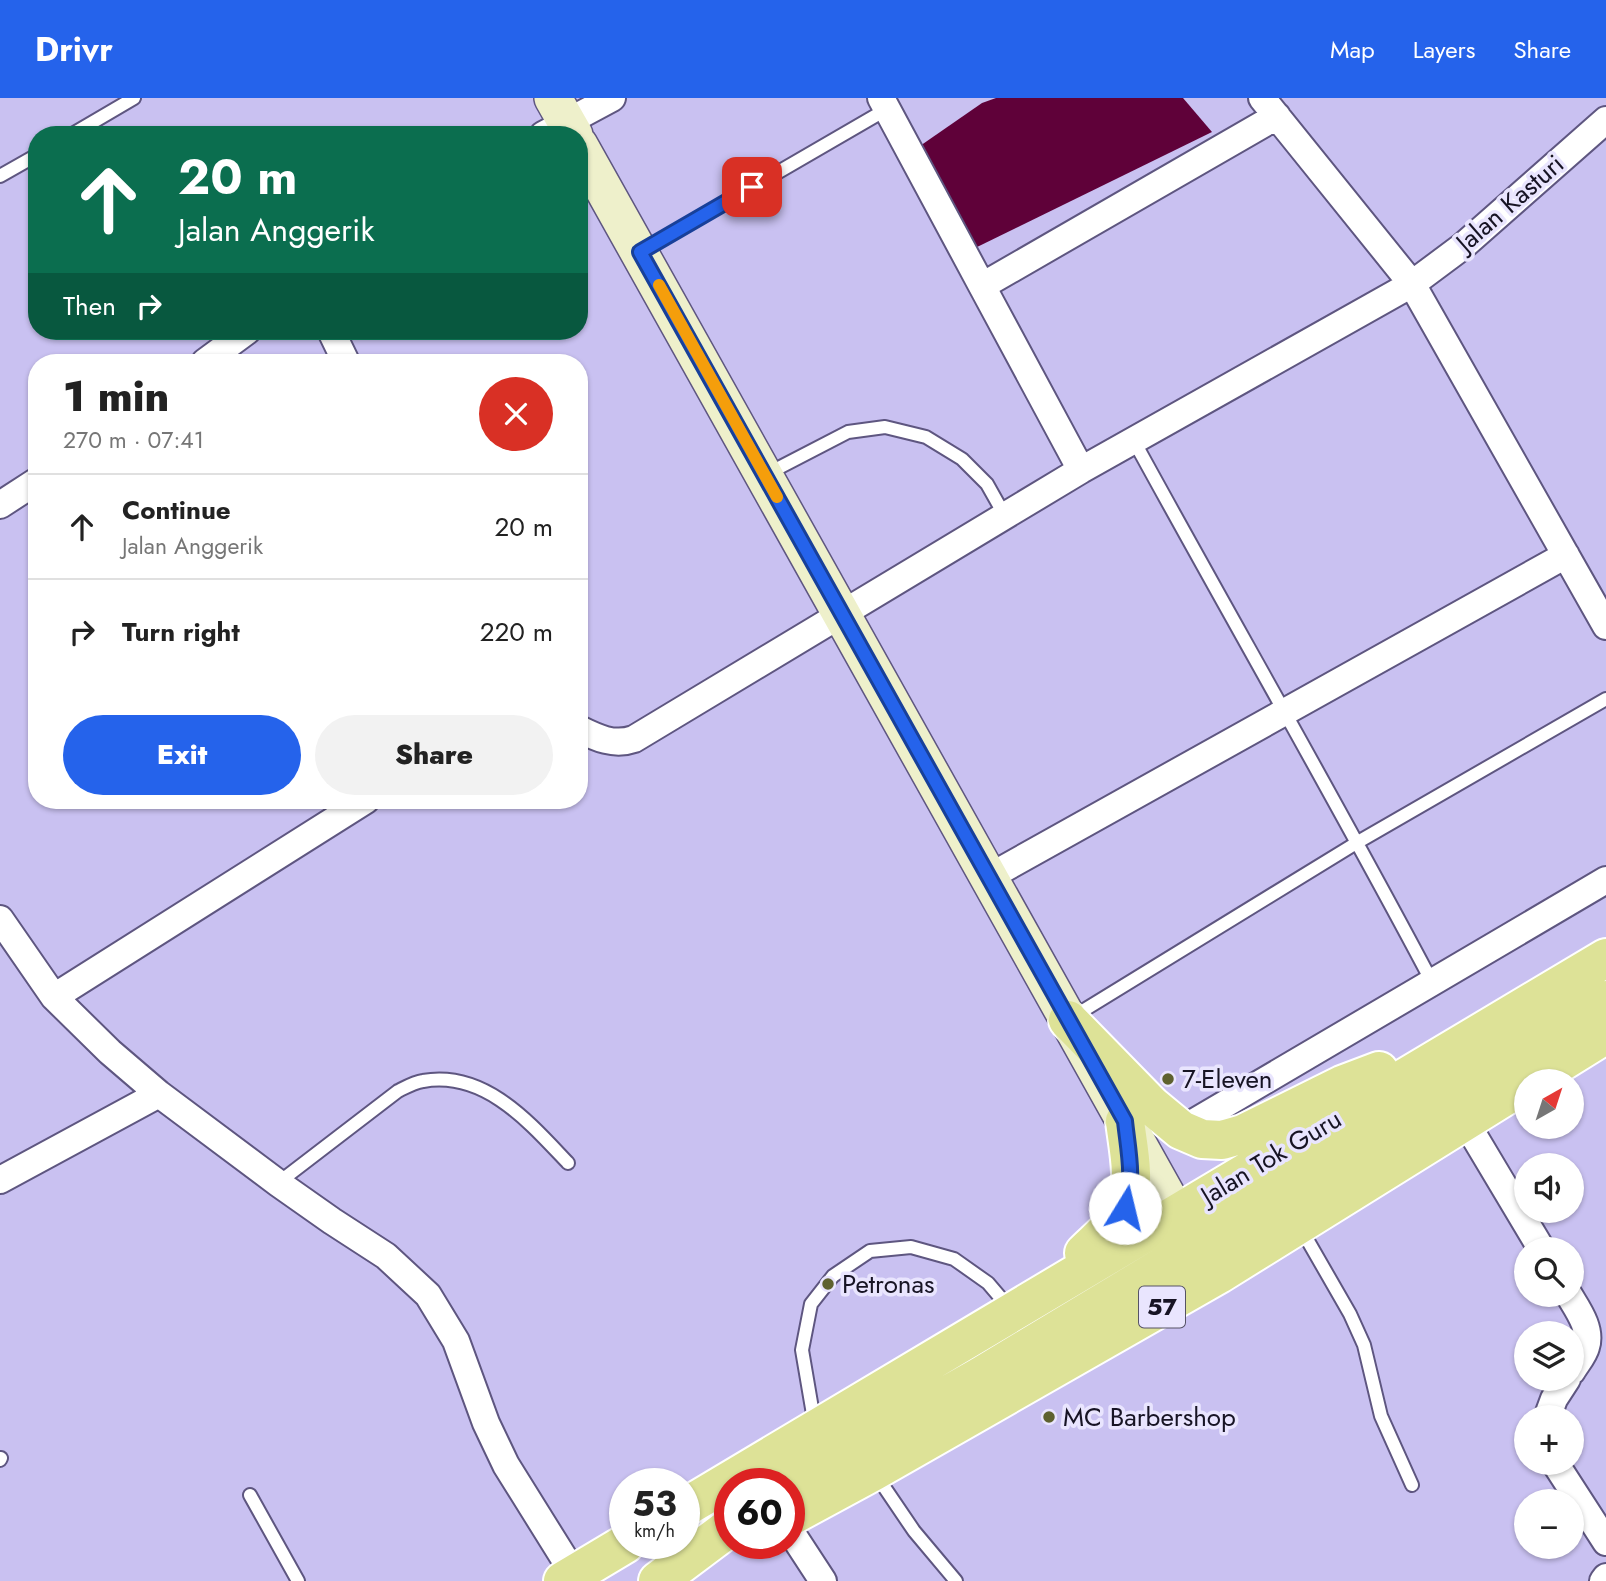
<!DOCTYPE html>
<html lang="en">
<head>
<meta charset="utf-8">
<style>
	:root { --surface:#fff; --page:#f2f2f2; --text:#222; --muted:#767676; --line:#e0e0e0; --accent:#2563eb }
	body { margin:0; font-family:Jost,sans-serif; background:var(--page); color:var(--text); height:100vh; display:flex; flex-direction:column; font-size:26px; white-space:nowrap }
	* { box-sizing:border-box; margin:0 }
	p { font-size:23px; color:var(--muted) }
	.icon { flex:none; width:38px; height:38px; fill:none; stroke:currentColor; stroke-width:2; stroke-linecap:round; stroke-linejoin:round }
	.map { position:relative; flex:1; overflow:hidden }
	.panel { position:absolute; left:28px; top:256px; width:560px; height:455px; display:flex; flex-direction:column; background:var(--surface); border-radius:28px; box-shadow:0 2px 5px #0004 }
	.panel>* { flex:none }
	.banner { position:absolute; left:28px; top:28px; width:560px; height:214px; border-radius:28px; box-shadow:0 2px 5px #0004; background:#0b6e4f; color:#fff; overflow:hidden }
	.needle { width:46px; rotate:39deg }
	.buttons { position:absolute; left:1514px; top:971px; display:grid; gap:14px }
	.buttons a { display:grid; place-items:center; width:70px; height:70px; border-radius:50%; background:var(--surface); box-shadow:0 2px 5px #0004; font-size:35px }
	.speed { position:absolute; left:609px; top:1370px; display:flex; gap:14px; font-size:35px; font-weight:700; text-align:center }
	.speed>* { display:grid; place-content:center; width:91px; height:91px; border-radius:50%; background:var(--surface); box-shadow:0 2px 5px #0004; line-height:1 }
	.speed small { font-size:18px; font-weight:400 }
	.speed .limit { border:10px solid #d22; background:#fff; color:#111 }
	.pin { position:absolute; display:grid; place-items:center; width:60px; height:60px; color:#fff; margin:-30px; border-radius:14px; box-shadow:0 4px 10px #0006 }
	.me { position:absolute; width:77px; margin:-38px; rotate:9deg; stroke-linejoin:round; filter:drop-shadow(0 0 5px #0008) }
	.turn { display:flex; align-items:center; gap:24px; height:147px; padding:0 35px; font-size:32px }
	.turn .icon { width:91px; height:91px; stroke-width:2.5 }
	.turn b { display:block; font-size:49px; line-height:60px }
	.then { display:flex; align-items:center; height:66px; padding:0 35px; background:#0003; gap:14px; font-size:26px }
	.round { display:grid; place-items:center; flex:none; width:74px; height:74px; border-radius:37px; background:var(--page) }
	.head { display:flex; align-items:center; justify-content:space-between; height:119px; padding:0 35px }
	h1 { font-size:42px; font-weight:800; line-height:52px }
	.primary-button { display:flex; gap:14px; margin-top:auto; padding:14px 35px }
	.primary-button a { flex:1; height:80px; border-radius:42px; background:var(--accent); color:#fff; font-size:28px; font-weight:800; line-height:80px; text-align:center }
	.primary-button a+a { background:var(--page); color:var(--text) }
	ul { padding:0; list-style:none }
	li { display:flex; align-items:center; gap:21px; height:105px; padding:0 35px; border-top:2px solid var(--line) }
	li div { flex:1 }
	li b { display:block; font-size:26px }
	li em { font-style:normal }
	header { display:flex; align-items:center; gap:42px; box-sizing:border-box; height:98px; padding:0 35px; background:var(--accent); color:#fff }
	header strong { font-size:33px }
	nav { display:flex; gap:38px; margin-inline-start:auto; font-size:24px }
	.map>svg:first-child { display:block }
</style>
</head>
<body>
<header>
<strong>Drivr</strong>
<nav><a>Map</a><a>Layers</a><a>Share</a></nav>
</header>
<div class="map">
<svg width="1606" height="1483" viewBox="0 0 1606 1483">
	<rect width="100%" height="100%" fill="#c9c1f1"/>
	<path fill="#5f0139" d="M996 0H1183L1212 34 973 151 917 50 982 5Z"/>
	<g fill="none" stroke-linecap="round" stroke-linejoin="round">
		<defs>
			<path id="lane" d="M71 37 134 0
				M0 78 37 57
				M642 153 887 11
				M1134 343C1233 524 1336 702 1432 884
				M765 377 848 334 885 329 926 339 962 361 987 386 1005 418
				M1071 920 1358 744 1606 601
				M278 1085 398 993C406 989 415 984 423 983 485 972 530 1025 568 1065
				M1300 1129 1350 1216 1364 1247 1381 1318 1412 1387
				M815 1328 802 1252 811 1206 833 1178 870 1153 911 1149 954 1161 988 1185 1011 1212
				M0 1362 1 1360
				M876 1377 914 1433 956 1483
				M250 1397 298 1483"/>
			<path id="street" d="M881 0 982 188 1277 18
				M1262 0 1412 186 1606 528
				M543 37 612 0
				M982 188 1081 372
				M331 233 346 264
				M205 264 247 233
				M0 407 37 383
				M579 631C597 640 614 648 634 641L1081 372 1412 186 1463 148 1606 22
				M989 779 1566 457
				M0 821 54 899 110 954 159 996 278 1085 332 1123 386 1158 428 1197 456 1243 486 1325 506 1367 574 1476
				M54 899 366 702
				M1465 1023 1542 1152
				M1181 1032 1606 782
				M0 1082 159 996
				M1569 1197C1578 1212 1592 1231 1586 1249 1584 1257 1576 1266 1572 1273
				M1547 1320 1554 1301 1567 1281
				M1555 1365 1606 1444
				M789 1431 823 1483
				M1603 1483 1606 1479"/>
			<path id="secondary" d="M553 0 574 37
				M579 47 1192 1143"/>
			<path id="primary" d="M1068 922 1152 1008 1181 1032 1202 1041 1222 1042 1243 1036 1342 987 1379 973
				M1529 984 1606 936
				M1084 1155C1098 1141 1116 1127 1125 1110 1137 1087 1128 1048 1125 1023
				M789 1387 981 1278 1606 902
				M684 1410 1606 860
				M789 1419 874 1373 1219 1176 1526 985
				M563 1483 625 1446
				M658 1483 730 1429"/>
		</defs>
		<use href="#lane" stroke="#5e5680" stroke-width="16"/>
		<use href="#street" stroke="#5e5680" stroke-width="30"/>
		<use href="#secondary" stroke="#5e5680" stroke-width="40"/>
		<use href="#primary" stroke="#fff" stroke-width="42"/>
		<use href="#lane" stroke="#fff" stroke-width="12"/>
		<use href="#street" stroke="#fff" stroke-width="26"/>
		<use href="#secondary" stroke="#eef0cb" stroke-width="37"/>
		<use href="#primary" stroke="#dde297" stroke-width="38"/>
	</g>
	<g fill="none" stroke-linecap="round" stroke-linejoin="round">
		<defs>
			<path id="route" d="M752 89 640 154 1125 1023C1128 1052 1135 1082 1125 1110"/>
		</defs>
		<use href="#route" stroke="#184099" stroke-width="18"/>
		<use href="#route" stroke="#2563eb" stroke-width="12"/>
		<path stroke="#f59e0b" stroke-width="12" d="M659 187 777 399"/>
	</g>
	<g fill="#5e612f" stroke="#e9e5fe" stroke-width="2.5">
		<circle cx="1168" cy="981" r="7"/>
		<circle cx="828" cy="1186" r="7"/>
		<circle cx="1049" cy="1319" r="7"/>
	</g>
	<g text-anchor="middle" stroke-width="7" stroke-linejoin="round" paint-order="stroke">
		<rect fill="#e9e5fe" stroke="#565365" stroke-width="2" x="1139" y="1188.5" width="46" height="41" rx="5"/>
		<g font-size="24" font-weight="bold" fill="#171424">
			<text x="1162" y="1217">57</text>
		</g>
		<g font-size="26" fill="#171424" stroke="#e9e5fe">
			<text transform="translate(1510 105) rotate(-41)" y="9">Jalan Kasturi</text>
			<text transform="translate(1271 1059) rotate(-31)" y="9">Jalan Tok Guru</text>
		</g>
		<g font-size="26" fill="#171424" stroke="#e9e5fe" text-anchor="start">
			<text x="1182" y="990">7-Eleven</text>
			<text x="842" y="1195">Petronas</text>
			<text x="1063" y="1328">MC Barbershop</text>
		</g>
	</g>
</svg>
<div class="buttons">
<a><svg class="needle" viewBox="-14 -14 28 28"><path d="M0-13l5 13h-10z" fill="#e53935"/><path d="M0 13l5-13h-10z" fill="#767676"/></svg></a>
<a><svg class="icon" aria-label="sound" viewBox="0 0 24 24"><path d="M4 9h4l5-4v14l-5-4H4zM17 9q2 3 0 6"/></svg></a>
<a><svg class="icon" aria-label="search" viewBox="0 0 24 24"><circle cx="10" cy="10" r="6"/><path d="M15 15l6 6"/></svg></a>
<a><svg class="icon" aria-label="layers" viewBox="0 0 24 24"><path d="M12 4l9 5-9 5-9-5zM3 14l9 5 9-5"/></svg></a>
<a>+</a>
<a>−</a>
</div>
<div class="speed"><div>53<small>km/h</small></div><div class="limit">60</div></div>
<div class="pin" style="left:752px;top:89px;background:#d93025"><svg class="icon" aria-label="arrive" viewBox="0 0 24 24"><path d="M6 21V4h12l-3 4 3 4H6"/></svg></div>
<svg class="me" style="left:1125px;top:1110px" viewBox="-20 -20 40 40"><circle r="19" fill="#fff"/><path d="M0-13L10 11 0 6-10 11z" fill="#2563eb"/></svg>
<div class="banner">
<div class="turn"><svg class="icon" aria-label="ahead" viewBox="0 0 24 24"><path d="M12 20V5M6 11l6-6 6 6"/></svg><div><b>20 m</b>Jalan Anggerik</div></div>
<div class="then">Then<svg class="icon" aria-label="right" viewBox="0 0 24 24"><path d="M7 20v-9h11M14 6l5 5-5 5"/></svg></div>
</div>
<section class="panel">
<div class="head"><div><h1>1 min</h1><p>270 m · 07:41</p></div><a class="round" style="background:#d93025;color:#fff"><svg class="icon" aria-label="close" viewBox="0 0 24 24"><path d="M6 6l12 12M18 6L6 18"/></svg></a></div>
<ul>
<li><svg class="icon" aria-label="ahead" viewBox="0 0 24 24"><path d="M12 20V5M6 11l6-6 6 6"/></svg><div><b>Continue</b><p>Jalan Anggerik</p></div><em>20 m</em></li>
<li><svg class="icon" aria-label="right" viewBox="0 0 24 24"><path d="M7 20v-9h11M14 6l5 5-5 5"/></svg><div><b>Turn right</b></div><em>220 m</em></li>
</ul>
<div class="primary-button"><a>Exit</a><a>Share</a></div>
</section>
</div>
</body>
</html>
